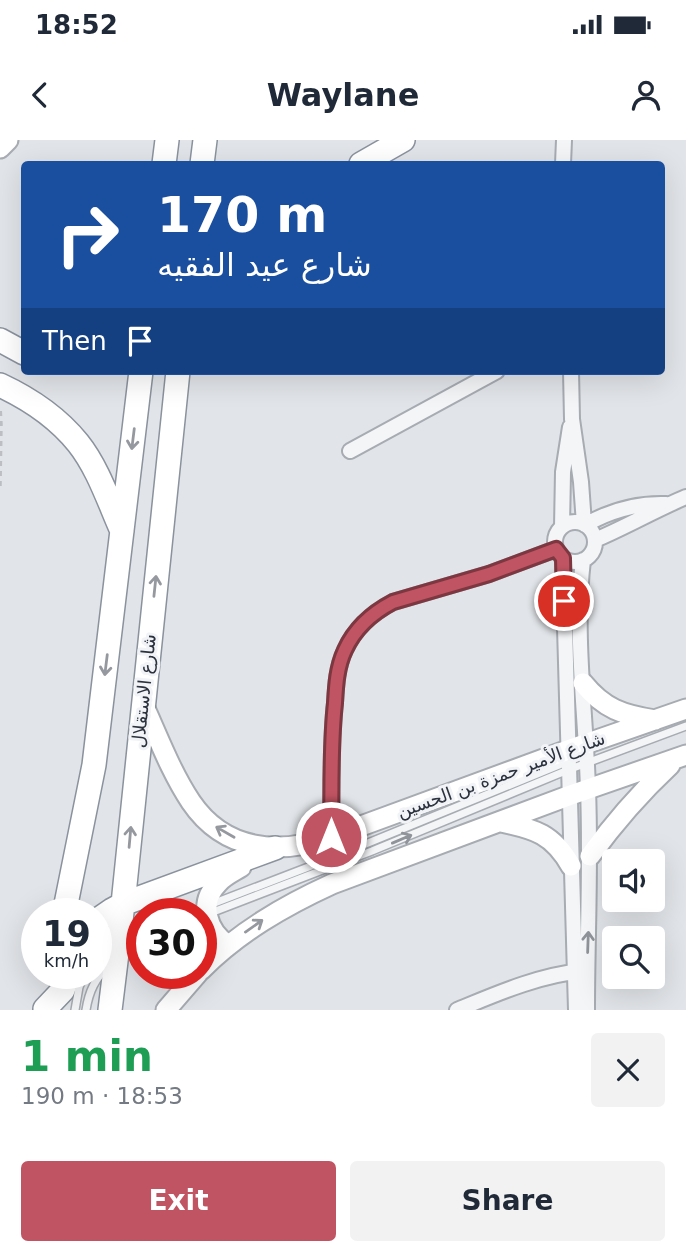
<!DOCTYPE html>
<html lang="en">
<head>
<meta charset="utf-8">
<style>
	:root { --surface:#fff; --page:#f2f2f3; --text:#1f2937; --muted:#747a83; --accent:#c05462 }
	body { margin:0; font-family:"DejaVu Sans","Noto Sans Arabic",sans-serif; background:var(--page); color:var(--text); height:100vh; display:flex; flex-direction:column; font-size:26px; white-space:nowrap }
	* { box-sizing:border-box; margin:0 }
	p { font-size:23px; color:var(--muted) }
	.icon { flex:none; width:38px; height:38px; fill:none; stroke:currentColor; stroke-width:2; stroke-linecap:round; stroke-linejoin:round }
	.map { position:relative; height:870px; overflow:hidden }
	.details { display:flex; flex-direction:column; background:var(--surface); flex:1 }
	.details>* { flex:none }
	.banner { position:absolute; left:21px; top:21px; width:644px; height:214px; border-radius:7px; box-shadow:0 7px 28px #0002; background:#1a4fa0; color:#fff; overflow:hidden }
	.fabs { position:absolute; left:602px; top:709px; display:grid; gap:14px }
	.fabs a { display:grid; place-items:center; width:63px; height:63px; border-radius:7px; background:var(--surface); box-shadow:0 7px 28px #0002; font-size:35px }
	.speed { position:absolute; left:21px; top:758px; display:flex; gap:14px; font-size:35px; font-weight:700; text-align:center }
	.speed>* { display:grid; place-content:center; width:91px; height:91px; border-radius:50%; background:var(--surface); box-shadow:0 7px 28px #0002; line-height:1 }
	.speed small { font-size:18px; font-weight:400 }
	.speed .limit { border:10px solid #d22; background:#fff; color:#111 }
	.pin { position:absolute; display:grid; place-items:center; width:60px; height:60px; color:#fff; margin:-30px; border:4px solid #fff; border-radius:50%; box-shadow:0 2px 7px #0007 }
	.me { position:absolute; width:77px; margin:-38px; rotate:0deg; stroke-linejoin:round; filter:drop-shadow(0 0 5px #0008) }
	.turn { display:flex; align-items:center; gap:24px; height:147px; padding:0 21px; font-size:32px }
	.turn .icon { width:91px; height:91px; stroke-width:2.5 }
	.turn b { display:block; font-size:49px; line-height:60px }
	.then { display:flex; align-items:center; height:66px; padding:0 21px; background:#0003; gap:14px; font-size:26px }
	.round { display:grid; place-items:center; flex:none; width:74px; height:74px; border-radius:7px; background:var(--page) }
	.head { display:flex; align-items:center; justify-content:space-between; height:119px; padding:0 21px }
	h1 { font-size:42px; font-weight:700; line-height:52px; color:#1e9e55 }
	.button { display:flex; gap:14px; margin-top:auto; padding:14px 21px }
	.button a { flex:1; height:80px; border-radius:7px; background:var(--accent); color:#fff; font-size:28px; font-weight:700; line-height:80px; text-align:center }
	.button a+a { background:var(--page); color:var(--text) }
	.status { display:flex; justify-content:space-between; align-items:center; height:49px; padding:0 35px; background:var(--surface); direction:ltr }
	.status svg { height:19px; fill:currentColor }
	header { display:flex; justify-content:space-between; align-items:center; height:91px; padding:0 21px; background:var(--surface); font-size:32px; font-weight:700 }
	.map>svg:first-child { display:block }
</style>
</head>
<body>
<div class="status"><b>18:52</b><svg viewBox="0 0 49 12"><path d="M0 12V9h3v3zM5 12V6h3v6zM10 12V3h3v9zM15 12V0h3v12zM26 1h20v11H26zM47 4h2v5h-2z"/></svg></div>
<header><svg class="icon" aria-label="back" viewBox="0 0 24 24"><path d="M15 5l-7 7 7 7"/></svg>Waylane<svg class="icon" aria-label="person" viewBox="0 0 24 24"><circle cx="12" cy="8" r="4"/><path d="M4 21q1-7 8-7t8 7"/></svg></header>
<div class="map">
<svg width="686" height="870" viewBox="0 0 686 870">
	<rect width="100%" height="100%" fill="#e1e4e8"/>
	<g fill="none" stroke-linecap="round" stroke-linejoin="round">
		<defs>
			<path id="service" d="M186 774 324 721 586 614
				M208 774 372 711 568 630 686 586
				M123 798 142 790
				M123 813 142 801
				M96 818 113 804
				M75 870 79 847 85 833
				M86 870C89 851 95 839 109 825"/>
			<path id="minor" d="M563 24 564 0
				M571 231 572 279 581 342 584 384
				M350 311 497 231
				M555 402a20 20 0 1 1 40 0a20 20 0 1 1-40 0Z
				M585 385C611 370 636 363 666 364
				M562 387 563 332 570 287
				M595 400C626 387 655 370 686 357
				M563 418 576 870
				M583 420C574 496 586 574 588 650 591 724 587 797 587 870
				M331 697C332 653 330 608 335 563 336 545 337 527 345 510 355 488 372 473 393 462L489 434 556 409
				M457 870C496 854 539 835 582 831"/>
			<path id="secondary" d="M0 8 8 0
				M583 543C604 569 623 575 655 580
				M143 564C158 597 171 632 191 662 225 712 279 715 331 697L568 610 686 569
				M501 682C535 689 553 694 571 726
				M590 716C614 683 640 653 670 625
				M228 805C207 791 198 763 218 743 224 736 233 732 241 727
				M201 830C239 792 284 766 332 744L568 656 686 615
				M166 870 198 833"/>
			<path id="trunk" d="M164 24 167 0
				M202 24 205 0
				M361 24 403 0
				M0 200 24 213
				M0 245C30 259 57 277 78 303 98 328 109 362 122 391
				M64 774 94 625 141 231
				M96 781 112 770 123 764 275 708
				M45 869 63 850 69 833
				M110 870 123 764 178 231"/>
		</defs>
		<use href="#service" stroke="#a7abb2" stroke-width="10"/>
		<use href="#minor" stroke="#a7abb2" stroke-width="18"/>
		<use href="#secondary" stroke="#a7abb2" stroke-width="23"/>
		<use href="#trunk" stroke="#8a929d" stroke-width="26"/>
		<path stroke="#bcbec3" stroke-width="3.5" stroke-dasharray="5 5" stroke-linecap="butt" d="M0 346 1 284 0 266"/>
		<use href="#service" stroke="#f4f5f7" stroke-width="7"/>
		<use href="#minor" stroke="#f4f5f7" stroke-width="14"/>
		<use href="#secondary" stroke="#fff" stroke-width="19"/>
		<use href="#trunk" stroke="#fff" stroke-width="23"/>
	</g>
	<defs><path id="oneway-shaft" d="M-6 0H5M1.5-3L5.5 0L1.5 3" fill="none" stroke-width="1.6" stroke-linecap="round" stroke-linejoin="round" transform="scale(1.75)"/></defs>
	<g stroke="#95989e">
		<use href="#oneway-shaft" transform="translate(133 299) rotate(97)"/>
		<use href="#oneway-shaft" transform="translate(155 446) rotate(-84)"/>
		<use href="#oneway-shaft" transform="translate(106 525) rotate(97)"/>
		<use href="#oneway-shaft" transform="translate(225 692) rotate(-150)"/>
		<use href="#oneway-shaft" transform="translate(130 697) rotate(-85)"/>
		<use href="#oneway-shaft" transform="translate(254 786) rotate(-35)"/>
	</g>
	<g stroke="#90949a">
		<use href="#oneway-shaft" transform="translate(402 699) rotate(-23)"/>
		<use href="#oneway-shaft" transform="translate(588 802) rotate(-88)"/>
	</g>
	<g fill="none" stroke-linecap="round" stroke-linejoin="round">
		<defs>
			<path id="route" d="M331 697C332 653 330 608 335 563 336 545 337 527 345 510 355 488 372 473 393 462L489 434 556 409 563 418 564 461"/>
		</defs>
		<use href="#route" stroke="#7d3740" stroke-width="18"/>
		<use href="#route" stroke="#c05462" stroke-width="12"/>
	</g>
	<g text-anchor="middle" stroke-width="6" stroke-linejoin="round" paint-order="stroke">
		<g font-size="18" fill="#2b323e" stroke="#f1f3f6">
			<text transform="translate(144 551) rotate(-84)" y="6">شارع الاستقلال</text>
			<text transform="translate(501 635) rotate(-20)" y="6">شارع الأمير حمزة بن الحسين</text>
		</g>
	</g>
</svg>
<div class="fabs">
<a><svg class="icon" aria-label="sound" viewBox="0 0 24 24"><path d="M4 9h4l5-4v14l-5-4H4zM17 9q2 3 0 6"/></svg></a>
<a><svg class="icon" aria-label="search" viewBox="0 0 24 24"><circle cx="10" cy="10" r="6"/><path d="M15 15l6 6"/></svg></a>
</div>
<div class="speed"><div>19<small>km/h</small></div><div class="limit">30</div></div>
<div class="pin" style="left:564px;top:461px;background:#d93025"><svg class="icon" aria-label="arrive" viewBox="0 0 24 24"><path d="M6 21V4h12l-3 4 3 4H6"/></svg></div>
<svg class="me" style="left:331px;top:697px" viewBox="-20 -20 40 40"><circle r="17" fill="#c05462" stroke="#fff" stroke-width="3"/><path d="M0-11L8 9 0 5-8 9z" fill="#fff"/></svg>
<div class="banner">
<div class="turn"><svg class="icon" aria-label="right" viewBox="0 0 24 24"><path d="M7 20v-9h11M14 6l5 5-5 5"/></svg><div><b>170 m</b>شارع عيد الفقيه</div></div>
<div class="then">Then<svg class="icon" aria-label="arrive" viewBox="0 0 24 24"><path d="M6 21V4h12l-3 4 3 4H6"/></svg></div>
</div>
</div>
<section class="details">
<div class="head"><div><h1>1 min</h1><p>190 m · 18:53</p></div><a class="round"><svg class="icon" aria-label="close" viewBox="0 0 24 24"><path d="M6 6l12 12M18 6L6 18"/></svg></a></div>
<div class="button"><a>Exit</a><a>Share</a></div>
</section>
</body>
</html>
